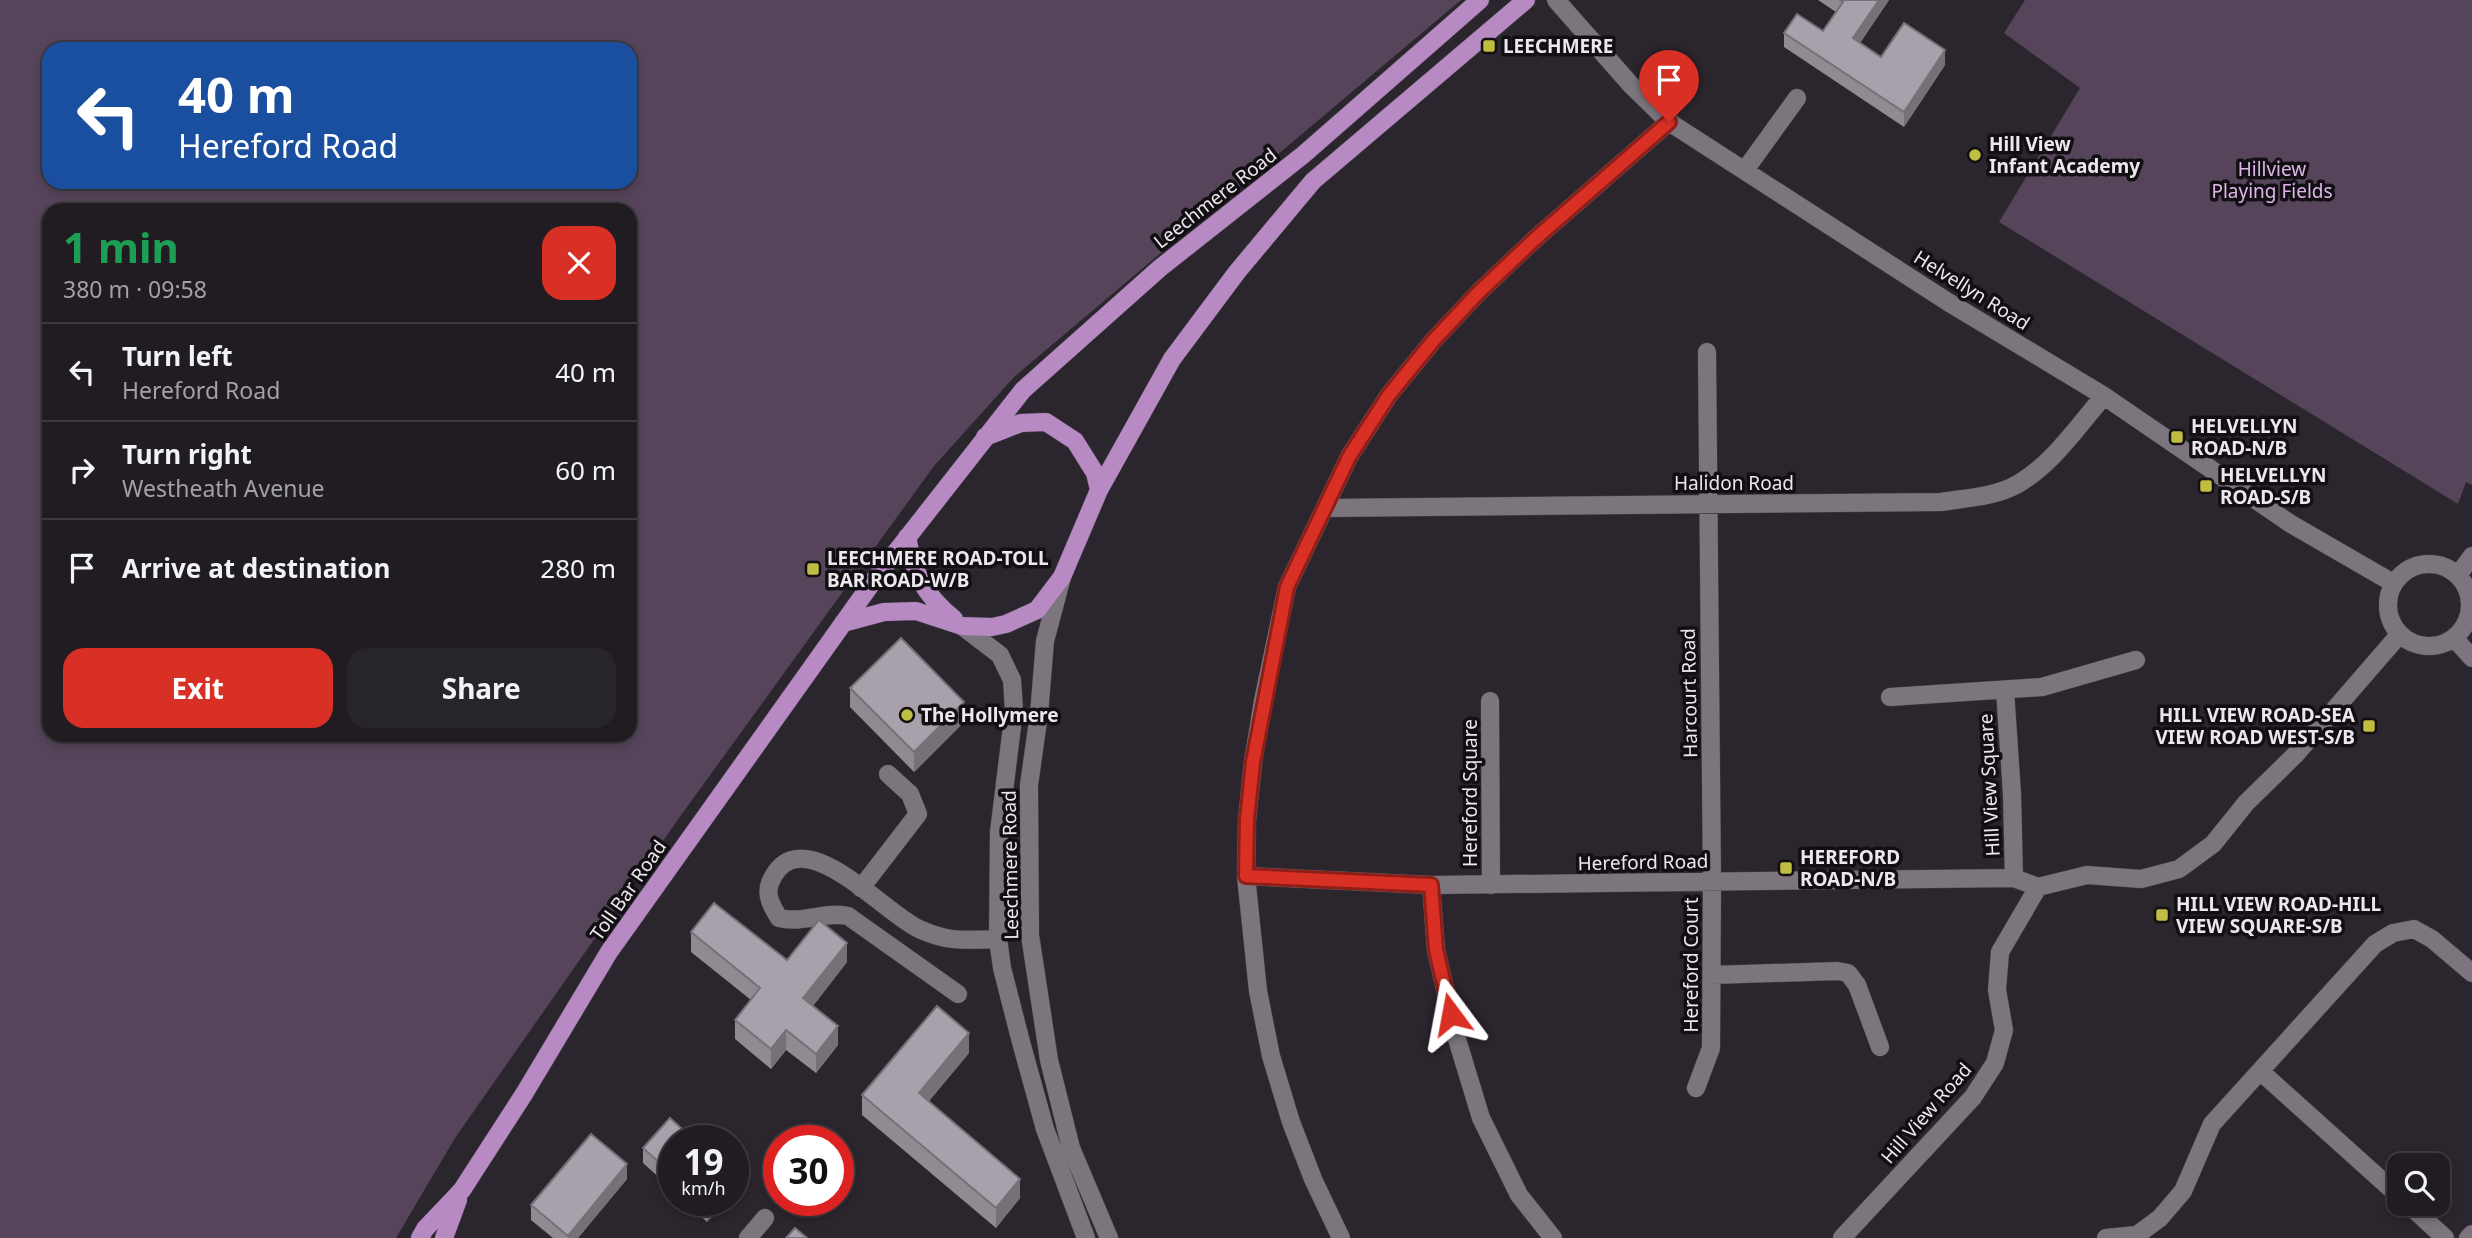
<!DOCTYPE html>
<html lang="en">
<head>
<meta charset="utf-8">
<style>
	:root { --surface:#201c22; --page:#28252a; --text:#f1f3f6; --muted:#a2a1a5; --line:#3d3a40; --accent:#d93025 }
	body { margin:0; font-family:"Noto Sans",sans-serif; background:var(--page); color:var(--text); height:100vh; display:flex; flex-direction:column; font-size:26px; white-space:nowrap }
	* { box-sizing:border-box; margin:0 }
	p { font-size:23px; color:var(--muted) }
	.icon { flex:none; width:38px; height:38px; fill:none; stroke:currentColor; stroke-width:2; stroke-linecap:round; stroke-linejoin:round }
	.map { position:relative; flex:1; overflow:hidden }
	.sheet { position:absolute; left:42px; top:203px; width:595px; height:539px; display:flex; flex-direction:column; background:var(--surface); border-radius:21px; box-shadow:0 4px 10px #0003,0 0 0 2px var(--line) }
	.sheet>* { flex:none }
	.banner { position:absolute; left:42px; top:42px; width:595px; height:147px; border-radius:21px; box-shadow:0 4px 10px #0003,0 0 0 2px var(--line); background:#1a4fa0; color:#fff; overflow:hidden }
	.fabs { position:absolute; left:2387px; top:1153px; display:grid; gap:14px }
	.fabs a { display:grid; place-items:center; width:63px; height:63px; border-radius:14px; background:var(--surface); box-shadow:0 4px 10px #0003,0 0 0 2px var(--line); font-size:35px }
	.speed { position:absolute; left:658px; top:1125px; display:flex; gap:14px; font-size:35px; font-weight:700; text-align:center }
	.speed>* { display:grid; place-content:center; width:91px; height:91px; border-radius:50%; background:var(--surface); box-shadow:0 4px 10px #0003,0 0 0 2px var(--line); line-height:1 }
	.speed small { font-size:18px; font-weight:400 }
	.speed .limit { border:10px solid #d22; background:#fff; color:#111 }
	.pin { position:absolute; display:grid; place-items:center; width:60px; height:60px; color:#fff; margin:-72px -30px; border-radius:50% 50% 50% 0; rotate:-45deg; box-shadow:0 0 7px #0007 }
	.pin .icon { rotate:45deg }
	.me { position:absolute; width:77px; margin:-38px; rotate:347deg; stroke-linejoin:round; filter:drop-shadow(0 0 5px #0008) }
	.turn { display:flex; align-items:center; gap:24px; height:147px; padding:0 21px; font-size:32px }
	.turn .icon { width:91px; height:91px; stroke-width:2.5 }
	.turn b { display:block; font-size:49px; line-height:60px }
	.round { display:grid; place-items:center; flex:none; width:74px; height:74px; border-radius:21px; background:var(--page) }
	.head { display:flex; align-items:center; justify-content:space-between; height:119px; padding:0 21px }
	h1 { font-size:42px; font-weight:700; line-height:52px; color:#1e9e55 }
	.primary-button { display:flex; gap:14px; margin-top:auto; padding:14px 21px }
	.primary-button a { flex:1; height:80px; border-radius:21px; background:var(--accent); color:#fff; font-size:28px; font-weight:700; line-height:80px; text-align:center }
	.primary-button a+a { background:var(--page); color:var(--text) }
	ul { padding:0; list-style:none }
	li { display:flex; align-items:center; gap:21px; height:98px; padding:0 21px; border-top:2px solid var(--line) }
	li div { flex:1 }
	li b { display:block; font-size:26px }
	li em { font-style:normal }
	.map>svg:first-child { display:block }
</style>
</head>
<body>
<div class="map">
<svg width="2472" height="1238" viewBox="0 0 2472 1238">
	<rect width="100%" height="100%" fill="#2b252d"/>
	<path fill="#55445a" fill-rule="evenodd" d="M0 0H1461L1015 376 934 466 679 818 455 1138 396 1238H0ZM630 49V182H49V49ZM49 210H630V735H49Z
		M2025 0H2472V485L2466 482 2458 504 1999 222 2080 88 2004 33Z"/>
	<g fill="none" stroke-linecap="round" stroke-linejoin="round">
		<defs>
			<path id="minor" d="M1556 0 1631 85 1669 122 1948 302 2104 396 2291 524 2393 583
				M1745 170 1797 98
				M1325 508 1941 502C1965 498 1994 497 2016 485 2052 465 2077 427 2104 396
				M2388 605a41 41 0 1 1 82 0a41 41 0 1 1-82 0Z
				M2458 575 2472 556
				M1062 577 1045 641 1039 714 1029 785 1030 935 1049 1060 1071 1148 1109 1238
				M962 626 1000 655 1012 680 1014 710 999 832 998 939 1002 968 1021 1042 1045 1129 1086 1238
				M2455 639 2472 658
				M2005 690 2012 794 2014 878
				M1890 697 2042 687 2136 660
				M1490 701 1491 885
				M1246 876 1431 885 2014 878 2038 887
				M1431 885 1436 950 1456 1036 1481 1118 1519 1195 1553 1238
				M861 888 918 814 910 794 888 774
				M1712 975 1837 971 1848 973 1857 985 1880 1047
				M958 994 848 916C823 911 805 924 779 918 773 908 765 896 770 883 799 814 882 912 919 929 950 943 966 940 998 939
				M2260 1071 2399 1196
				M1696 1088 1711 1048 1712 882 1707 352
				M2408 1204 2445 1238
				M748 1238 765 1218
				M1341 1238 1313 1179 1291 1122 1271 1056 1258 991 1246 876 1247 820 1253 762 1263 701 1287 587 1349 457 1389 395 1433 341 1478 293 1535 239 1669 122
				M1842 1238 1973 1097 1995 1063 2004 1030 1997 990 2000 952 2038 887 2087 875 2141 879 2179 869 2213 844 2246 803 2295 755 2399 635
				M2106 1238 2137 1235 2160 1218 2183 1191 2212 1124 2375 944 2393 933 2414 929 2432 939 2472 973
				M2468 1238 2472 1234"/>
			<path id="major" d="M985 437 1021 423 1046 422 1075 441 1095 473 1099 490
				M907 537C914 575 924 594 954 619
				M843 623 884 612 916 611 962 626 992 627 1006 624 1037 610 1062 577 1099 490 1172 359 1237 272 1313 181 1526 0
				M420 1238 425 1229 462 1190 524 1094 609 952 874 580 1023 390 1160 268 1303 155 1480 0
				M444 1238 458 1200"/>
		</defs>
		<use href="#minor" stroke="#474249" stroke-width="19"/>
		<use href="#major" stroke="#474249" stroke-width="19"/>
		<use href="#minor" stroke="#7c757e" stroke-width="18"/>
		<use href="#major" stroke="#b78ac4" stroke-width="18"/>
	</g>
	<path fill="#908a92" d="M1818 0H1889L1860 43 1881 57 1945 65 1904 127 1784 47V33L1823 31 1836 12Z
		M850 688 964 722 914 772 850 707Z
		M691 932 787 960 847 962 813 1006 838 1045 816 1073 786 1050 771 1069 735 1039V1020L751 1000 691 952Z
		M969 1053 929 1101 1020 1198 996 1228 862 1115V1095Z
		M674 1141V1191L643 1163V1148Z
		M627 1179 578 1238H553L531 1220V1205Z
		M684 1200H727L707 1222Z"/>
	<path fill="#767077" d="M1879 0H1889L1853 53V38Z
		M1945 50V65L1904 127V112Z
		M964 702V722L914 772V752Z
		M847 943V962L803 1018V998Z
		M838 1026V1045L816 1073V1054Z
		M786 1030V1050L771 1069V1049Z
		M969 1033V1053L919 1113V1093Z
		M627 1164V1179L578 1238H568V1236Z
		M1020 1179V1198L996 1228V1208Z
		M713 1200H727L707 1222V1207Z"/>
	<path fill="#a8a0aa" stroke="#767077" stroke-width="2" d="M1840 0H1879L1853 38 1881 57 1904 23 1945 50 1904 112 1784 33 1797 14 1823 31 1843 2Z
		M901 638 964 702 914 752 850 688Z
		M714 903 787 960 819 920 847 943 803 998 838 1026 816 1054 786 1030 771 1049 735 1020 760 988 691 932Z
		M937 1006 969 1033 919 1093 1020 1179 996 1208 862 1095Z
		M670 1118 695 1141H674V1176L643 1148Z
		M591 1134 627 1164 568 1236 531 1205Z
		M700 1200H713L707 1207Z
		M795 1228 807 1238H786Z"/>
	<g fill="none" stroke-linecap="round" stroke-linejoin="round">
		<defs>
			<path id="route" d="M1451 1014 1436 950 1431 885 1246 876 1247 820 1253 762 1287 587 1349 457 1389 395 1433 341 1478 293 1535 239 1669 122"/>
		</defs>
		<use href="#route" stroke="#8d1f18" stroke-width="18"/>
		<use href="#route" stroke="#d93025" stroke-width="12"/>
	</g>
	<g fill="#bfbe42" stroke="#120f13" stroke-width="2.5">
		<rect x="1482" y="39" width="14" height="14" rx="3.5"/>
		<circle cx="1975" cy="155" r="7"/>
		<rect x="2170" y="430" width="14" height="14" rx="3.5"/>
		<rect x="2199" y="479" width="14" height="14" rx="3.5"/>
		<rect x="806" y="562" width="14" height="14" rx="3.5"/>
		<circle cx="907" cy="715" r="7"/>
		<rect x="2362" y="719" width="14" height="14" rx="3.5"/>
		<rect x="1779" y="861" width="14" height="14" rx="3.5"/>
		<rect x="2155" y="908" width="14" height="14" rx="3.5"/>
	</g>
	<g text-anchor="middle" stroke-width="7" stroke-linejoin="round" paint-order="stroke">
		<g font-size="19" font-weight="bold" fill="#ebe7ec" stroke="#120f13" text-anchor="start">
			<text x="1503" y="53">LEECHMERE</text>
			<text x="1989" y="151">Hill View<tspan x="1989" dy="22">Infant Academy</tspan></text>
			<text x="2191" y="433">HELVELLYN<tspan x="2191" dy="22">ROAD-N/B</tspan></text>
			<text x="2220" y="482">HELVELLYN<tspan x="2220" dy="22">ROAD-S/B</tspan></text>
			<text x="827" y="565">LEECHMERE ROAD-TOLL<tspan x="827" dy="22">BAR ROAD-W/B</tspan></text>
			<text x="921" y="722">The Hollymere</text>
			<text x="2355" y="722" text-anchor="end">HILL VIEW ROAD-SEA<tspan x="2355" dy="22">VIEW ROAD WEST-S/B</tspan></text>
			<text x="1800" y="864">HEREFORD<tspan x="1800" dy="22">ROAD-N/B</tspan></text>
			<text x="2176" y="911">HILL VIEW ROAD-HILL<tspan x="2176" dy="22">VIEW SQUARE-S/B</tspan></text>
		</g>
		<g font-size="19" fill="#dfb6e9" stroke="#120f13">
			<text x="2272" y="176">Hillview<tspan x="2272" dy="22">Playing Fields</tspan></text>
		</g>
		<g font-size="19" fill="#ebe7ec" stroke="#120f13">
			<text transform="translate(1215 198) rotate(-38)" y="7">Leechmere Road</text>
			<text transform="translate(1972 290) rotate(32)" y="7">Helvellyn Road</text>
			<text x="1734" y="490">Halidon Road</text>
			<text transform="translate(1689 693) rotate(-91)" y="7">Harcourt Road</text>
			<text transform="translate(1989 785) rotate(-93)" y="7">Hill View Square</text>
			<text transform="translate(1470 793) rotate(-90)" y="7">Hereford Square</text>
			<text transform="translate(1643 862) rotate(-1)" y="7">Hereford Road</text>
			<text transform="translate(1010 865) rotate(-91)" y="7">Leechmere Road</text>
			<text transform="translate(628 890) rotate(-55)" y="7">Toll Bar Road</text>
			<text transform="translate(1691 965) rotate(-90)" y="7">Hereford Court</text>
			<text transform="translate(1926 1113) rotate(-49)" y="7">Hill View Road</text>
		</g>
	</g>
</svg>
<div class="fabs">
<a><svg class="icon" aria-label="search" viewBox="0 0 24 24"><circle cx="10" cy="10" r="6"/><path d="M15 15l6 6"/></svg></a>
</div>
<div class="speed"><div>19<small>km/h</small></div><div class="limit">30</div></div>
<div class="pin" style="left:1669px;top:122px;background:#d93025"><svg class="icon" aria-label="arrive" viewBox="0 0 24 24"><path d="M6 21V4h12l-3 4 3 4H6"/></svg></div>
<svg class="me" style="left:1451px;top:1014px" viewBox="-20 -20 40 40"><path d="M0-17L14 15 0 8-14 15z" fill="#d93025" stroke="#fff" stroke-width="4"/></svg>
<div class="banner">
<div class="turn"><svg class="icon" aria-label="left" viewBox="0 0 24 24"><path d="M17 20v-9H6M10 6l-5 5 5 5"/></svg><div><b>40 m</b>Hereford Road</div></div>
</div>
<section class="sheet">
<div class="head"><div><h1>1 min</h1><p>380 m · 09:58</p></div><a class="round" style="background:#d93025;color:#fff"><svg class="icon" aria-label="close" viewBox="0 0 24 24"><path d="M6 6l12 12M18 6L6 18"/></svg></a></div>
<ul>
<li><svg class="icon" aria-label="left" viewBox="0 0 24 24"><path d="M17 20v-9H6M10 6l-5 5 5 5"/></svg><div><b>Turn left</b><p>Hereford Road</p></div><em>40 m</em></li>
<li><svg class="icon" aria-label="right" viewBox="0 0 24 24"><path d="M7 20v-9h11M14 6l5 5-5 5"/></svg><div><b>Turn right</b><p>Westheath Avenue</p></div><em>60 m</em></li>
<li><svg class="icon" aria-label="arrive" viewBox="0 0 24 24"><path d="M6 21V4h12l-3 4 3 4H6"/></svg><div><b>Arrive at destination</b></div><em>280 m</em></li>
</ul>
<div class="primary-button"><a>Exit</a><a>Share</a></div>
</section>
</div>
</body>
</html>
